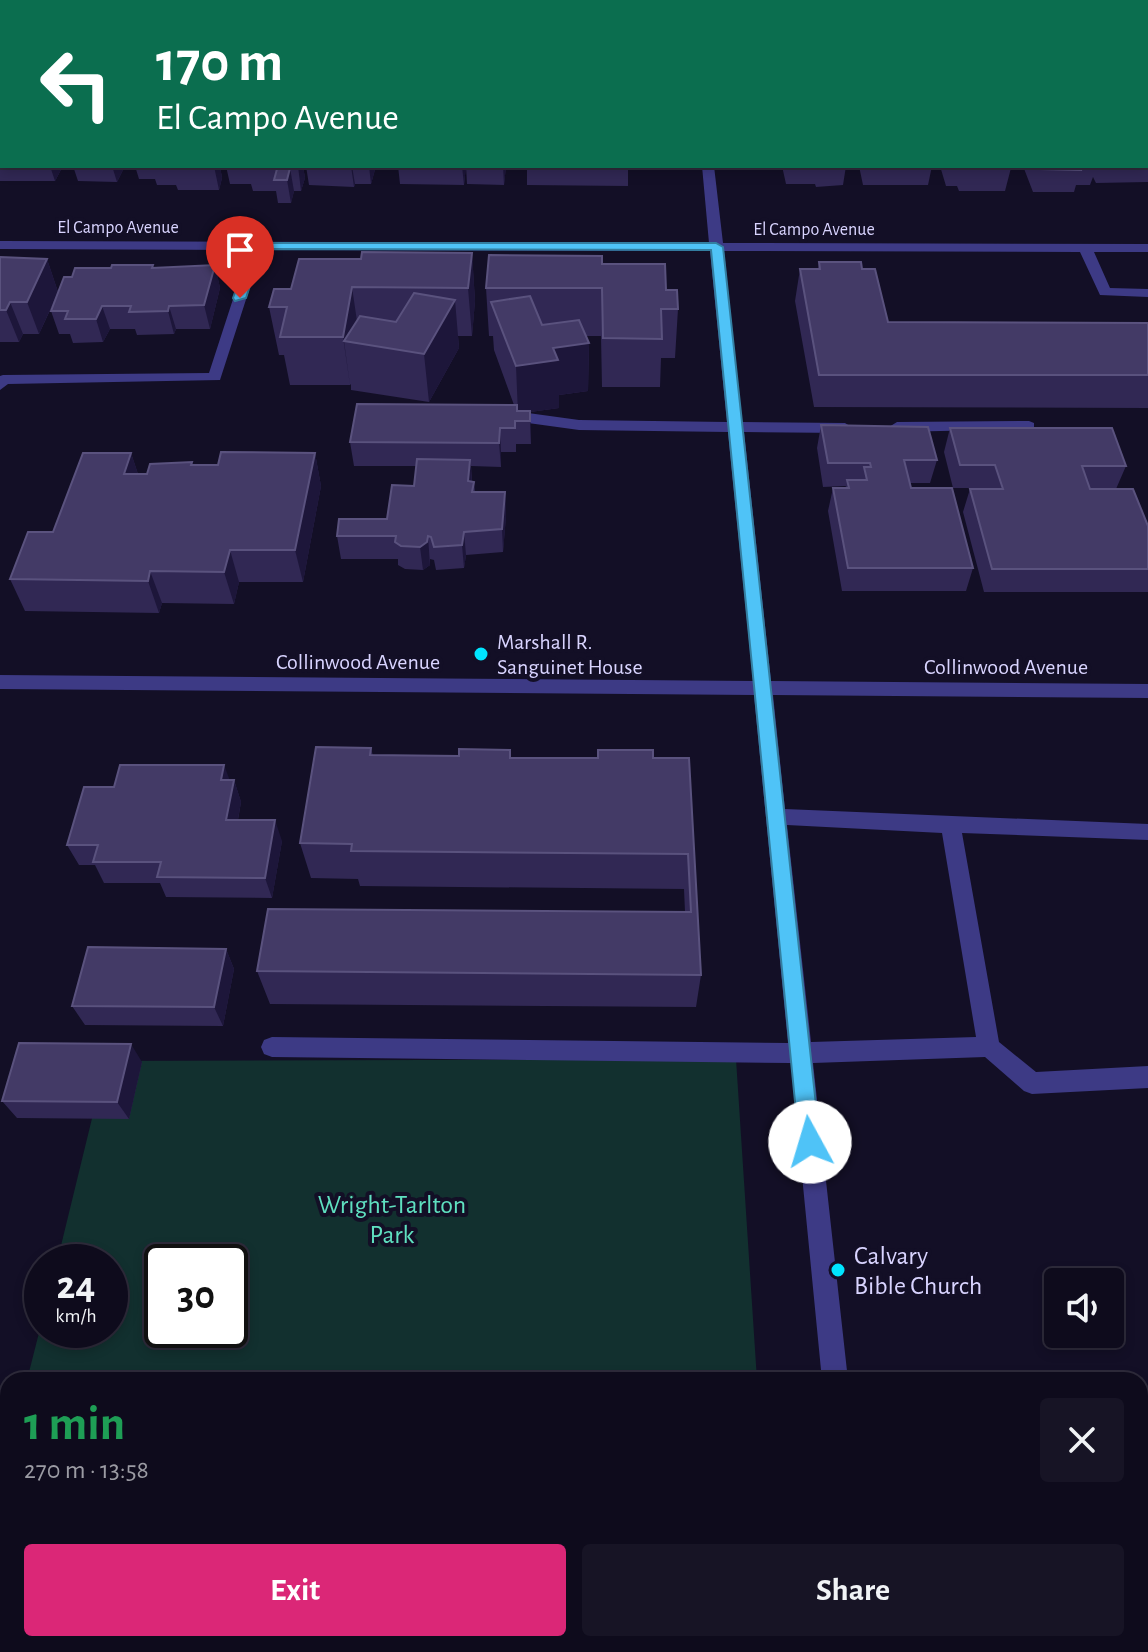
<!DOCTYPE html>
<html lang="en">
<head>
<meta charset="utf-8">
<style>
	:root { --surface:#0e0b1c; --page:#171425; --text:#f1f3f6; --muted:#9b9ba3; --line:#2e2b3b; --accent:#db2777 }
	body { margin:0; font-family:"Alegreya Sans",sans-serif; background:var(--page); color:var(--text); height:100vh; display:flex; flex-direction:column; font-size:30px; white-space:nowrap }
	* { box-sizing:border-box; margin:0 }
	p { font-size:26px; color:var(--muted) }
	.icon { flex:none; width:44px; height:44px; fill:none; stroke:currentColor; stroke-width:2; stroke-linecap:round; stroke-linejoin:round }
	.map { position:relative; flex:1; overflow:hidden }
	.sheet { position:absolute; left:0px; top:1372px; width:1148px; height:280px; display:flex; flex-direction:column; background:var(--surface); border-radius:24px 24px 0 0; box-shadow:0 4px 12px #0003,0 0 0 2px var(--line) }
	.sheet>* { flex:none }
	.banner { position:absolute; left:0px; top:0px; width:1148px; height:168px; box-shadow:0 4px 12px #0003,0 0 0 2px var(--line); background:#0b6e4f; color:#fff; overflow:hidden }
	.tools { position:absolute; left:1044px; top:1268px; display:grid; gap:16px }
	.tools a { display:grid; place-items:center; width:80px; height:80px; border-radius:8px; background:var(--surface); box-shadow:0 4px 12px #0003,0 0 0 2px var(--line); font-size:40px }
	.speed { position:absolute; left:24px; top:1244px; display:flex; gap:16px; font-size:40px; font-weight:700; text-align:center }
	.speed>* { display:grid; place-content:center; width:104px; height:104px; border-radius:50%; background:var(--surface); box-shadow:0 4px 12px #0003,0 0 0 2px var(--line); line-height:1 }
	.speed small { font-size:20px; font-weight:400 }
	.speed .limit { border:4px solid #111; border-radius:12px; background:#fff; color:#111 }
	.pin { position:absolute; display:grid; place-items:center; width:68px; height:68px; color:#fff; margin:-82px -34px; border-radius:50% 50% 50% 0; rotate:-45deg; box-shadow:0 0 8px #0007 }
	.pin .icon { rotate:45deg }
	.me { position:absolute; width:88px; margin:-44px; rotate:354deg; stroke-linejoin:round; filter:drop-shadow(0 0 6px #0008) }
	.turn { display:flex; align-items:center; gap:28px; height:168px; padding:0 24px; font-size:36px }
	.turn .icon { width:104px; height:104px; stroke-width:2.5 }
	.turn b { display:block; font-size:56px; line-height:68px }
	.round { display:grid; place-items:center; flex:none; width:84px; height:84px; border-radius:8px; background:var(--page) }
	.head { display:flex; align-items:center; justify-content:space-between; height:136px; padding:0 24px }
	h1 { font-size:48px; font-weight:700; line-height:60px; color:#1e9e55 }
	.action { display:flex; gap:16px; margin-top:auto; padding:16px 24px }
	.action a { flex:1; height:92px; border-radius:8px; background:var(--accent); color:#fff; font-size:32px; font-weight:700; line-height:92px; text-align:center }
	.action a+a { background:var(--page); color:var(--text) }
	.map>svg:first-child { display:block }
</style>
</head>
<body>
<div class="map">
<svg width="1148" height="1652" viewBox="0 0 1148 1652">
	<rect width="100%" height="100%" fill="#130f26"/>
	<path fill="#12302f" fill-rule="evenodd" d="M736 1059 757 1380H27L42 1321V1330H110V1262H57L106 1061ZM162 1262H230V1330H162Z"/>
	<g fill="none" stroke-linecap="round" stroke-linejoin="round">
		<path fill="#3d3a85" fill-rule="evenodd" d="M687 0H697V2H687Z
			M1146 99H1148V107H1146Z
			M702 166H714L723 243 1148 244V252H1094L1110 288 1148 289V297L1100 295 1080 252 724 251 742 422 845 423 853 428 845 433 744 432 771 681 1148 684V698L773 695 785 809 1148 824V840L962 833 999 1042 1036 1072 1148 1066V1088L1032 1094 1024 1091 985 1057 813 1063 848 1380H822L791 1063 272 1057 264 1054 261 1047 264 1040 272 1037 788 1043 754 695 0 689V675L753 681 728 432 579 430 506 420 498 415 506 410 579 420 727 422 710 251 262 250 220 380 8 384 0 390V376L3 375 209 373 249 250 0 249V241L709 243ZM787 825 942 833 976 1037 811 1042Z
			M1029 421 1034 423V429L897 432 889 427 897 422Z
			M0 1606H8V1636H0Z
			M1140 1612H1148V1642H1140Z
			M847 1644H877L878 1652H848Z"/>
	</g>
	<path fill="#312854" d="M0 0H127V2H2V166H63L55 181H0Z
		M1146 7 1148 11V64H1146Z
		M1146 110H1148V182L1096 183 1093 177 1090 185H1076L1074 192H1033L1023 166H1146Z
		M73 166H125L117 182 78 181Z
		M135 166H220L222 178 219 190H178L176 185H157L155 179H139Z
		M226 166H303L305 178 301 191H294L291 203H278L276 191H253L251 184H230Z
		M306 166H376L371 184H355L354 187 309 185Z
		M398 166H466L464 185 400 184Z
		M466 166H506L504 185 467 184Z
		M527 166H628V186L527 185Z
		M782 166H846L843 185 816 187 815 184H786Z
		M859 166H932L928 185H863Z
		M940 166H1010L1011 168 1005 191H959L957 186H946Z
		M472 253 475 301 472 336H458L459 348 429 402 351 390V384L350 385H290L284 355H279L269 307 291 289 361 259Z
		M0 257 47 259 58 292 72 277 154 268 215 265 220 288 210 329H176L174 334 137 335 135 329H110L103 342 73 343 70 334H59L51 311 58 293 39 334H23L19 342H0Z
		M819 262 862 269 888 322 1148 323V408L814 407 795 301 800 269H818Z
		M602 264 666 290 678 309 675 358H661L660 387H602L601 336H586L589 343 588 391 559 395V408L530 412 531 444H516V452H501V467L471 466 472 482H474L475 492H505L506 516 503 552 466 555 464 568 436 570 434 560 430 559V565L423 570 405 569 398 565V559H341L337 536 387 519 414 486 416 466H354L350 442 514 405 494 350 493 336H489L486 288Z
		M821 425 937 460 930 483H910L911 488 973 568 966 591H842L828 511 833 488H845L846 486 823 487 817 448Z
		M950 428 1126 466 1116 489 1148 526V592H984L963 512 970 489H988V488H953L944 452Z
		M131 453 138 474H147L192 462 193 465H218L315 453 321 486 303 582H239L234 604 162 603 159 613 25 611 10 579 53 532Z
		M371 748 373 756H459L510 750 511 758H689L701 975 696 1007 270 1004 257 971 685 912 684 889 360 886 358 879 311 878 300 843Z
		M234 780 241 802 238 820 282 841 272 898 166 897 160 883H104L95 865H79L67 845 114 787Z
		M226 949 234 969 223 1026 85 1025 72 1006Z
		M142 1062 129 1119 17 1118 2 1101Z"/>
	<path fill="#1d163a" d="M50 166H63L55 181Z
		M112 166H125L117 182Z
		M214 166H220L222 178 219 190Z
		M298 166H303L305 178 301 191Z
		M351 166H352L355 184 354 187Z
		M369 166H376L371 184Z
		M462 166H466L464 185Z
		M503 166H506L504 185Z
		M290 168 294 191 291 203 287 180Z
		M472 253 475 301 472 336 468 288Z
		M47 259 58 292 39 334 27 302Z
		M215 265 220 288 210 329 204 305Z
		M352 287 359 335 344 341 350 385 343 337Z
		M455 300 459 348 429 402 424 354Z
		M10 302 23 334 19 342 6 310Z
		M102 306 110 329 103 342 96 319Z
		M169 306 176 329 174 334 168 311Z
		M589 343 588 391 559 395V408L530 412 531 444 530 421 518 414 516 366 553 348Z
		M500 428 501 452V467L499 443Z
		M131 453 142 486 124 474Z
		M315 453 321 486 303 582 295 550Z
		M470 460 472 483 468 481Z
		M505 492 506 516 503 552 502 529Z
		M464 532 466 555 464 568 462 545Z
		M428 536 430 565 423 570 420 547Z
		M230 550 239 582 234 604 224 572Z
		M150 571 162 603 159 613 148 581Z
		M224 765 232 786 221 780Z
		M234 780 241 802 234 841 226 820Z
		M275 820 282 841 272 898 265 878Z
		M226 949 234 969 223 1026 214 1007Z
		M131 1044 142 1062 129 1119 117 1102Z"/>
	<path fill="#433a66" stroke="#5a527e" stroke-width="2" d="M0 0H126L125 2H2V21H0Z
		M133 0H186L185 2H132Z
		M213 0H259L258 2H212Z
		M285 0H321V2H285Z
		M412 0H463V2H411Z
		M548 0H628V2H547Z
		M1146 7 1148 11V42H1146Z
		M0 33H2V53H0Z
		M0 67H2V93H0Z
		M0 102H2V126H0Z
		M1146 110H1148V159H1146Z
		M0 137H2V158H0Z
		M173 166H214L213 168H172Z
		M249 166H298L297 168H290L287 180H274L277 169H248Z
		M964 166H1010L1011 168H965Z
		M1038 166H1080L1081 170 1040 169Z
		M362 252 472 253 468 288 352 287 343 337H280L287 307H269L274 289H291L299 259H361Z
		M489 255 602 256V264H665L666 290H677L678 309H661L662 339 603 338 602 288H486Z
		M0 257 47 259 27 302H10L6 310H0Z
		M819 262H861L862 269H875L888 322 1148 323V375H819L800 269H820Z
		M112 265H153L152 268 215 265 204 305 169 306 168 311 129 312 131 306H102L96 319H65L68 311H51L64 277H72L75 268H111Z
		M414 293 455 300 424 354 344 341 360 316 396 322Z
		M530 296 542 325 579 320 589 343 553 348 558 360 516 366 491 302Z
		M357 404 517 405V411H530V421H515V428H500L499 443 350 442Z
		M821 425 928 427 937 460H904L911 488H952L973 568H848L833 488H849L847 480H867L864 467H871L870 463H828Z
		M950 428H1112L1126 466H1082L1090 489H1133L1148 526V569H992L970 489H1003L995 465H960Z
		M221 452 315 453 295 550H230L224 572 150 571 148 581 10 579 28 532H53L83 453H131L124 474H147L150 464 192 462 191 465H218Z
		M417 459 470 460 468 481 474 482 472 492H505L502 529 464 532 462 545 434 547 431 537 428 536 427 542 420 547 401 546 395 542 396 536H337L339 519H387L392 485 414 486Z
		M316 747 371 748 370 755 459 756V749L510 750V758H598V750H653V758H689L701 975 257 971 268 909 691 912 688 854 351 851 352 844 300 843Z
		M120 765H224L221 780H234L226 820H275L265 878 157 877 161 862H93L98 845H67L84 787H114Z
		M88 947 226 949 214 1007 72 1006Z
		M19 1043 131 1044 117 1102 2 1101Z"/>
	<path fill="#4fc3f7" stroke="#337fa1" stroke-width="2" d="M252 243H716L723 247 820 1142 817 1149 810 1152 802 1149 799 1142 711 250 262 249 246 298 235 301 233 298Z"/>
	<g fill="#00e5ff" stroke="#130f26" stroke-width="3">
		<circle cx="481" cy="654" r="8"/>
		<circle cx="838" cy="1270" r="8"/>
	</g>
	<g text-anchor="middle" stroke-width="8" stroke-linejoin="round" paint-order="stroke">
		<g font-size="18" fill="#d9d4ff" stroke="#130f26">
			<text x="118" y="233">El Campo Avenue</text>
			<text x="814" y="235">El Campo Avenue</text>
		</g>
		<g font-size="22" fill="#d9d4ff" stroke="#130f26" text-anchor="start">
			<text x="497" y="649">Marshall R.<tspan x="497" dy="25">Sanguinet House</tspan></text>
		</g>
		<g font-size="22" fill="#d9d4ff" stroke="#130f26">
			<text x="358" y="669">Collinwood Avenue</text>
			<text x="1006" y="674">Collinwood Avenue</text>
		</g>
		<g font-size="26" fill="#5fe0c0" stroke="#130f26">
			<text x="392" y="1213">Wright-Tarlton<tspan x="392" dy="30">Park</tspan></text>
		</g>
		<g font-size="26" fill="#d9d4ff" stroke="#130f26" text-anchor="start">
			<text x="854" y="1264">Calvary<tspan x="854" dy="30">Bible Church</tspan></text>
		</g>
	</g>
</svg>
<div class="tools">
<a><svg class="icon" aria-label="sound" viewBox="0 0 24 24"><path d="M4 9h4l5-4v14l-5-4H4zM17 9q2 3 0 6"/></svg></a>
</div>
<div class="speed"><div>24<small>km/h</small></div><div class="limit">30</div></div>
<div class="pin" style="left:240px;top:298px;background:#d93025"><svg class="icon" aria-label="arrive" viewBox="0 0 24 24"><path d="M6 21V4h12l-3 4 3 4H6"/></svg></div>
<svg class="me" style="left:810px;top:1142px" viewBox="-20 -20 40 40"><circle r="19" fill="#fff"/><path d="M0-13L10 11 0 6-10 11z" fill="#4fc3f7"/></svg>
<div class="banner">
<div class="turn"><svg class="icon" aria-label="left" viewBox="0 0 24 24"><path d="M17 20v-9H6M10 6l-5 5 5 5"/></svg><div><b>170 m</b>El Campo Avenue</div></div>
</div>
<section class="sheet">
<div class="head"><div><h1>1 min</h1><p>270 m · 13:58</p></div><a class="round"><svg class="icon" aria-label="close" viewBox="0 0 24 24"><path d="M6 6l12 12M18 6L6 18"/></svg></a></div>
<div class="action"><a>Exit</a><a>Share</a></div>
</section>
</div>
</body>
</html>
